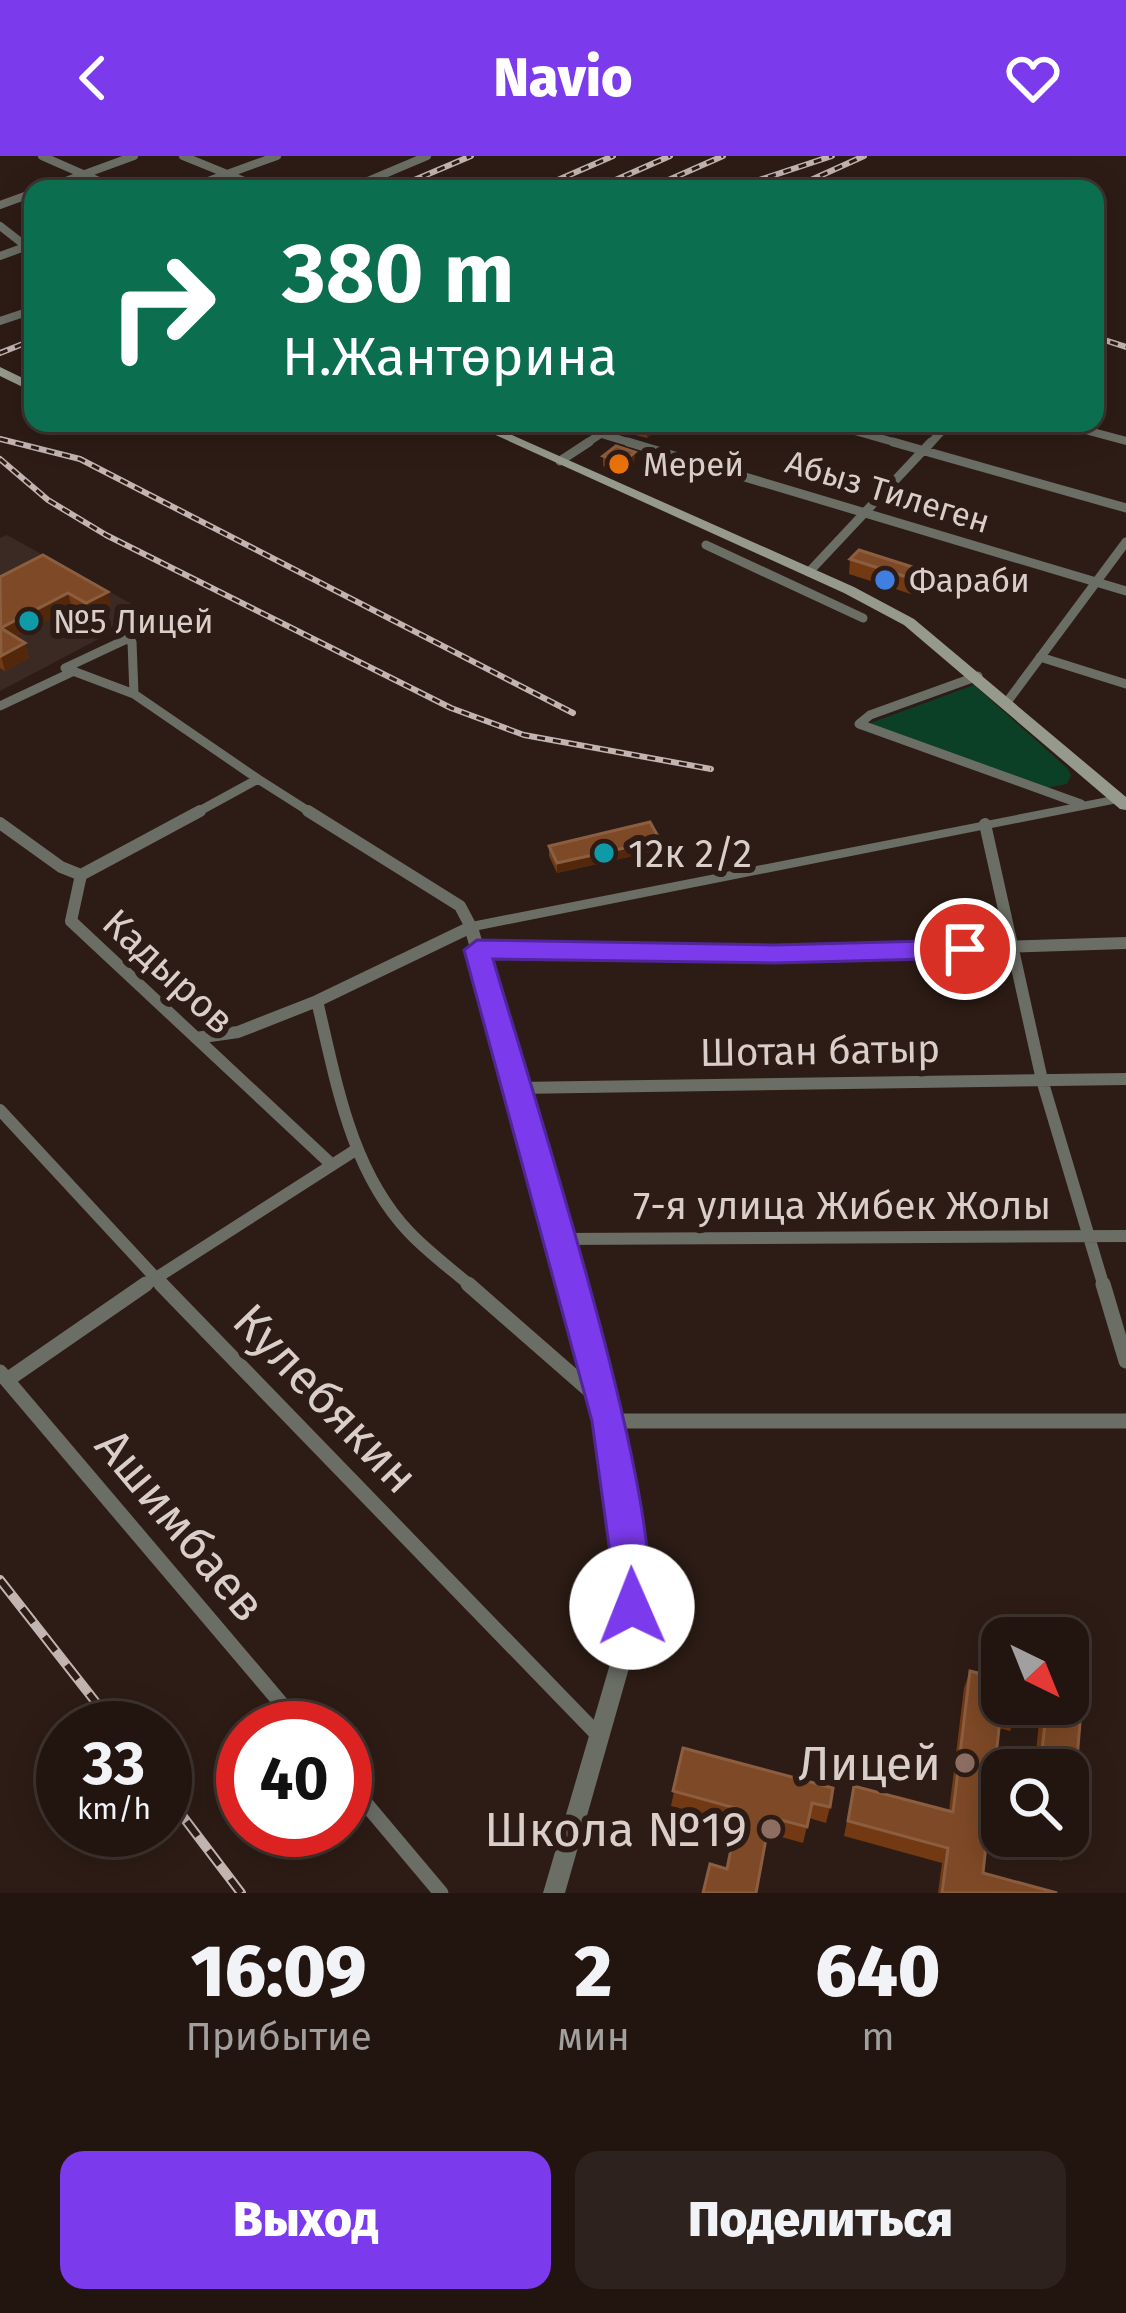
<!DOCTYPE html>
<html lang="ru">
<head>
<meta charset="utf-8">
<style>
	:root { --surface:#221510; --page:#2e221e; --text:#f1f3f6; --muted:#a29f9f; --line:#3f3430; --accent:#7c3aed }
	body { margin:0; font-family:"Fira Sans",sans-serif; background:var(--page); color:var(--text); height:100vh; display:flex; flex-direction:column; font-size:45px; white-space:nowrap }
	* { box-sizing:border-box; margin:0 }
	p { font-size:39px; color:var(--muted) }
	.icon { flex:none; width:66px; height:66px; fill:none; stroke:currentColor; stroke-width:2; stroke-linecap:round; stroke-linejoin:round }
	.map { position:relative; height:1737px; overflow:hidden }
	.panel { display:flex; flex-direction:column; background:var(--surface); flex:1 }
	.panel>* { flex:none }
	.hud { position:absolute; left:24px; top:24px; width:1080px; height:252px; border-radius:24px; box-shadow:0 6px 30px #0003,0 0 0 3px var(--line); background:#0b6e4f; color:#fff; overflow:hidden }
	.needle { width:78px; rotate:137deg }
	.fabs { position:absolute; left:981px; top:1461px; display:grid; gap:24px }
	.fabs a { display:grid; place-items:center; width:108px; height:108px; border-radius:24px; background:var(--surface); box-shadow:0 6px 30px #0003,0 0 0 3px var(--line); font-size:60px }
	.speed { position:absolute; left:36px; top:1545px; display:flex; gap:24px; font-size:60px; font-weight:700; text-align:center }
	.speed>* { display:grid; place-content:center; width:156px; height:156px; border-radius:50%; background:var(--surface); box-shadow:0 6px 30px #0003,0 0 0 3px var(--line); line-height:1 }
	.speed small { font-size:30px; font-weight:400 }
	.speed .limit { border:18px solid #d22; background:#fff; color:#111 }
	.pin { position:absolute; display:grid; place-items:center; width:102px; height:102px; color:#fff; margin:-51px; border:6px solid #fff; border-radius:50%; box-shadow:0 3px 12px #0007 }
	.me { position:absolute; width:132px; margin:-66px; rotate:359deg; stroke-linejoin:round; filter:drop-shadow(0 0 9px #0008) }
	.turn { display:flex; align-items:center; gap:42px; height:252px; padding:0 60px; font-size:54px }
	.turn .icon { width:156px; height:156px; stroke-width:2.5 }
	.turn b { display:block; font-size:84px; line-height:102px }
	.eta { display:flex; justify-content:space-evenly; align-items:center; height:204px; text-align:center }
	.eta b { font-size:72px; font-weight:800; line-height:84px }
	.button { display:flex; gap:24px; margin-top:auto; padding:24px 60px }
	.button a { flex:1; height:138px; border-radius:24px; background:var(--accent); color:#fff; font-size:48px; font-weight:800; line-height:138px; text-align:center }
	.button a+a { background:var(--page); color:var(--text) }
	header { display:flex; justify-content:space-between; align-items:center; height:156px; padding:0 60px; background:var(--accent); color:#fff; font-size:54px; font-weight:800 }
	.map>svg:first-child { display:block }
</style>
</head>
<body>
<header><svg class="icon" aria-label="back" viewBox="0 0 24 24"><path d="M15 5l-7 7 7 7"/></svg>Navio<svg class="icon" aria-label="heart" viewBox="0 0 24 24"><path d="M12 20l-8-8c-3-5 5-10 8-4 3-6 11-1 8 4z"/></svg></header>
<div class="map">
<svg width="1126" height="1737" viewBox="0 0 1126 1737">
	<rect width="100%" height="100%" fill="#2d1c15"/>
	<path fill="#3b2a23" d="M7 379 148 457 0 535V382Z"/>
	<path fill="#0c4026" d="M974 529 1067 612 1071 619 1067 628 1046 632 868 568Z"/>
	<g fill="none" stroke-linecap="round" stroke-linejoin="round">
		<path stroke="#6b6e65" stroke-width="8" d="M42 0 117 33
			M183 0 264 33
			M44 33 134 0
			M186 33 277 0
			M349 33 427 0
			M0 49 33 37
			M0 70 27 91
			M0 100 33 88
			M0 165 33 154
			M565 267 638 289
			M827 267 904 289
			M1059 267 1126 285
			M584 289 617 267
			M929 289 949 267"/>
		<path stroke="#6b6e65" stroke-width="9" d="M628 286 1126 435
			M893 286 1126 352
			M560 305 589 286
			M706 389 863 462
			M809 416 931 286
			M127 483 132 486 134 538 65 512Z
			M1040 501 1126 528
			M978 520 870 559 859 568 1081 648
			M134 538 258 623
			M1007 546 1126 386
			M0 550 72 516
			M194 658 258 623 313 658"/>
		<path stroke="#6b6e65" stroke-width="12" d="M308 655 460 750 471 771 317 845C336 924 350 1014 409 1076 428 1096 451 1113 472 1131
			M0 667 61 711 81 719 71 765 331 1008
			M985 668 1042 924 1104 1131
			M81 719 200 655
			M477 794 774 798 1126 787
			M196 882 238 876 317 845
			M516 932 1126 923
			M0 954 164 1131
			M558 1083 1126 1080
			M142 1131 354 995"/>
		<path stroke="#6b6e65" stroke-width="15" d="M161 1128 599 1580
			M468 1128 603 1246
			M1103 1128 1126 1205
			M0 1216 302 1572
			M7 1224 146 1128
			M609 1265H1126
			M345 1623 441 1737"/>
		<path fill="#6b6e65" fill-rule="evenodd" d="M1118 639 1123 640 1125 643 1123 646 479 774 613 1248 634 1345 639 1394 640 1443 635 1491 565 1737H543L615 1491 620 1443V1394L615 1345 595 1248 464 771 471 766Z"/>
		<path fill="#969a8d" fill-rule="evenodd" d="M0 211 33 227V236L0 220Z
			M469 267H485L854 431 914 463 1126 641V654L1120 653 904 469 844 437Z"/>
		<defs>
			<path id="rail-far1" d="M753 26 832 0
				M393 33 471 0
				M537 33 613 0
				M595 33 670 0
				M648 33 723 0
				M791 33 864 0
				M1095 181 1126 191
				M0 197 33 184
				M0 283 80 303 573 557
				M0 303 48 344 106 379 451 552 524 579 711 613"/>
			<path id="rail" d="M0 1424 116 1572
				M165 1637 241 1737"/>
		</defs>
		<use href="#rail-far1" stroke="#c2b5b1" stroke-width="6"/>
		<use href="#rail" stroke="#c2b5b1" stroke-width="10"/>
		<use href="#rail-far1" stroke="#2d1c15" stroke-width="3" stroke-dasharray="8" stroke-linecap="butt"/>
		<use href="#rail" stroke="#2d1c15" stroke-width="6" stroke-dasharray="18" stroke-linecap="butt"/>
	</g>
	<path fill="#733913" d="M620 267H665L647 282 620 275Z
		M635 296 634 306 622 316 603 310V300Z
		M43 399 111 450 89 462 72 452 15 481 25 487 29 502 5 515 0 512V421Z
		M850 403 925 415 922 429 914 439 849 418Z
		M660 684 659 694 557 717 549 700V690Z
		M970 1515 1002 1548 1017 1558 1010 1575 999 1572 993 1628 1002 1630V1664L990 1660 983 1717 1057 1737H938L942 1707 844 1680 854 1630 949 1655 964 1532Z
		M1041 1548H1068L1070 1690 1062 1705 1013 1692 1014 1680H1068V1614H1034Z
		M683 1592 830 1651 826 1667 809 1662 803 1687 767 1677 756 1737 727 1713 736 1668 671 1650Z"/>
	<path fill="#52270b" d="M648 267H665L647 282Z
		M635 296 634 306 622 316V307Z
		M925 415 922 429 914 439 916 424Z
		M108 436 111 450 89 462 86 447Z
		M68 437 72 452 5 487 1 472Z
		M25 487 29 502 5 515 1 500Z
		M660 684 659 694 557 717V707Z"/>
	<path fill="#7e4926" stroke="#8c5e40" stroke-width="3" d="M616 290 635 296 622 307 603 300Z
		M859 394 925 415 916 424 850 403Z
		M43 399 108 436 86 447 68 437 1 472 25 487 1 500 0 421Z
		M650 666 660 684 557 707 549 690Z
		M970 1515 1002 1523V1548H1018L1017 1558 1001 1554 993 1628 1002 1630V1646L991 1643 983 1717 1057 1737H942L948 1692 848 1665 854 1630 953 1656Z
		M1068 1538 1082 1542 1070 1690 1034 1680H1068V1614H1040L1047 1548H1068Z
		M683 1592 833 1632 830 1651 812 1647 807 1671 770 1661 756 1737H703L710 1708 727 1713 739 1653 673 1635Z"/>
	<path fill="#7c3aed" stroke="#51269a" stroke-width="3" d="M477 784 774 789 965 784 978 793 965 802 774 807 493 803C524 911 679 1383 644 1463L632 1468 619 1463 592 1265 464 794Z"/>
	<circle fill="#e8710a" stroke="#2d1c15" stroke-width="4.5" cx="619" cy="308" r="12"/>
	<circle fill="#3f7fe0" stroke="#2d1c15" stroke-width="4.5" cx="885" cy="424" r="12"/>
	<g fill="#0f9aa8" stroke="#2d1c15" stroke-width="4.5">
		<circle cx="29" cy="465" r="12"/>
		<circle cx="604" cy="697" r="12"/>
	</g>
	<g fill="#8d6e63" stroke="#2d1c15" stroke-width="4.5">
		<circle cx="965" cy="1607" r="12"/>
		<circle cx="771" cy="1673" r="12"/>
	</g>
	<g text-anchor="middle" stroke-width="12" stroke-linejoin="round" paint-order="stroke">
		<g font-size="33" fill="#daceca" stroke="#2d1c15" text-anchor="start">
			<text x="643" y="320">Мерей</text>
			<text x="909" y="436">Фараби</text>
			<text x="53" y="477">№5 Лицей</text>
		</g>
		<g font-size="33" fill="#daceca" stroke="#2d1c15">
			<text transform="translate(888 335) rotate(17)" y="12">Абыз Тилеген</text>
		</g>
		<g font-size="39" fill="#daceca" stroke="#2d1c15" text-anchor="start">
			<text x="628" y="711">12к 2/2</text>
		</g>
		<g font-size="39" fill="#daceca" stroke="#2d1c15">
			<text transform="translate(169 815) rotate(43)" y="14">Кадыров</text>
			<text transform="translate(820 894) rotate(-1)" y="14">Шотан батыр</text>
			<text x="842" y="1063">7-я улица Жибек Жолы</text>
		</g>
		<g font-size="48" fill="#daceca" stroke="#2d1c15">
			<text transform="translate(326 1242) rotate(46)" y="17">Кулебякин</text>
			<text transform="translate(181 1369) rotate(50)" y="17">Ашимбаев</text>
		</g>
		<g font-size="48" fill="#daceca" stroke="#2d1c15" text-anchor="end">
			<text x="941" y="1624">Лицей</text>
			<text x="747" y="1690">Школа №19</text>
		</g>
	</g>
</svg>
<div class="fabs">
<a><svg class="needle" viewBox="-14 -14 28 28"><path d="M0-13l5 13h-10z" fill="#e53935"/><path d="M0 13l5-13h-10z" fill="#a29f9f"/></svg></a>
<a><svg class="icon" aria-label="search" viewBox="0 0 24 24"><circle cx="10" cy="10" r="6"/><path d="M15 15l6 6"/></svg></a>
</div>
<div class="speed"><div>33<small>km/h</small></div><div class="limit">40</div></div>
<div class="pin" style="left:965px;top:793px;background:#d93025"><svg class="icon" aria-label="arrive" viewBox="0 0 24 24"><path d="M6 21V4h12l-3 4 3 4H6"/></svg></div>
<svg class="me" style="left:632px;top:1451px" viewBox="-20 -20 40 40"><circle r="19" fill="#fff"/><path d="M0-13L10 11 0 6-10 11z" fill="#7c3aed"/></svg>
<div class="hud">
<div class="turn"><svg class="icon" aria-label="right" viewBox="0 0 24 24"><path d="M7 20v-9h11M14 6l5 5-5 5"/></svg><div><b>380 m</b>Н.Жантөрина</div></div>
</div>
</div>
<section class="panel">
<div class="eta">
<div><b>16:09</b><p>Прибытие</p></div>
<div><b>2</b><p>мин</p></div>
<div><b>640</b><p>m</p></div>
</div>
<div class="button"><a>Выход</a><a>Поделиться</a></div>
</section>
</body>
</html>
